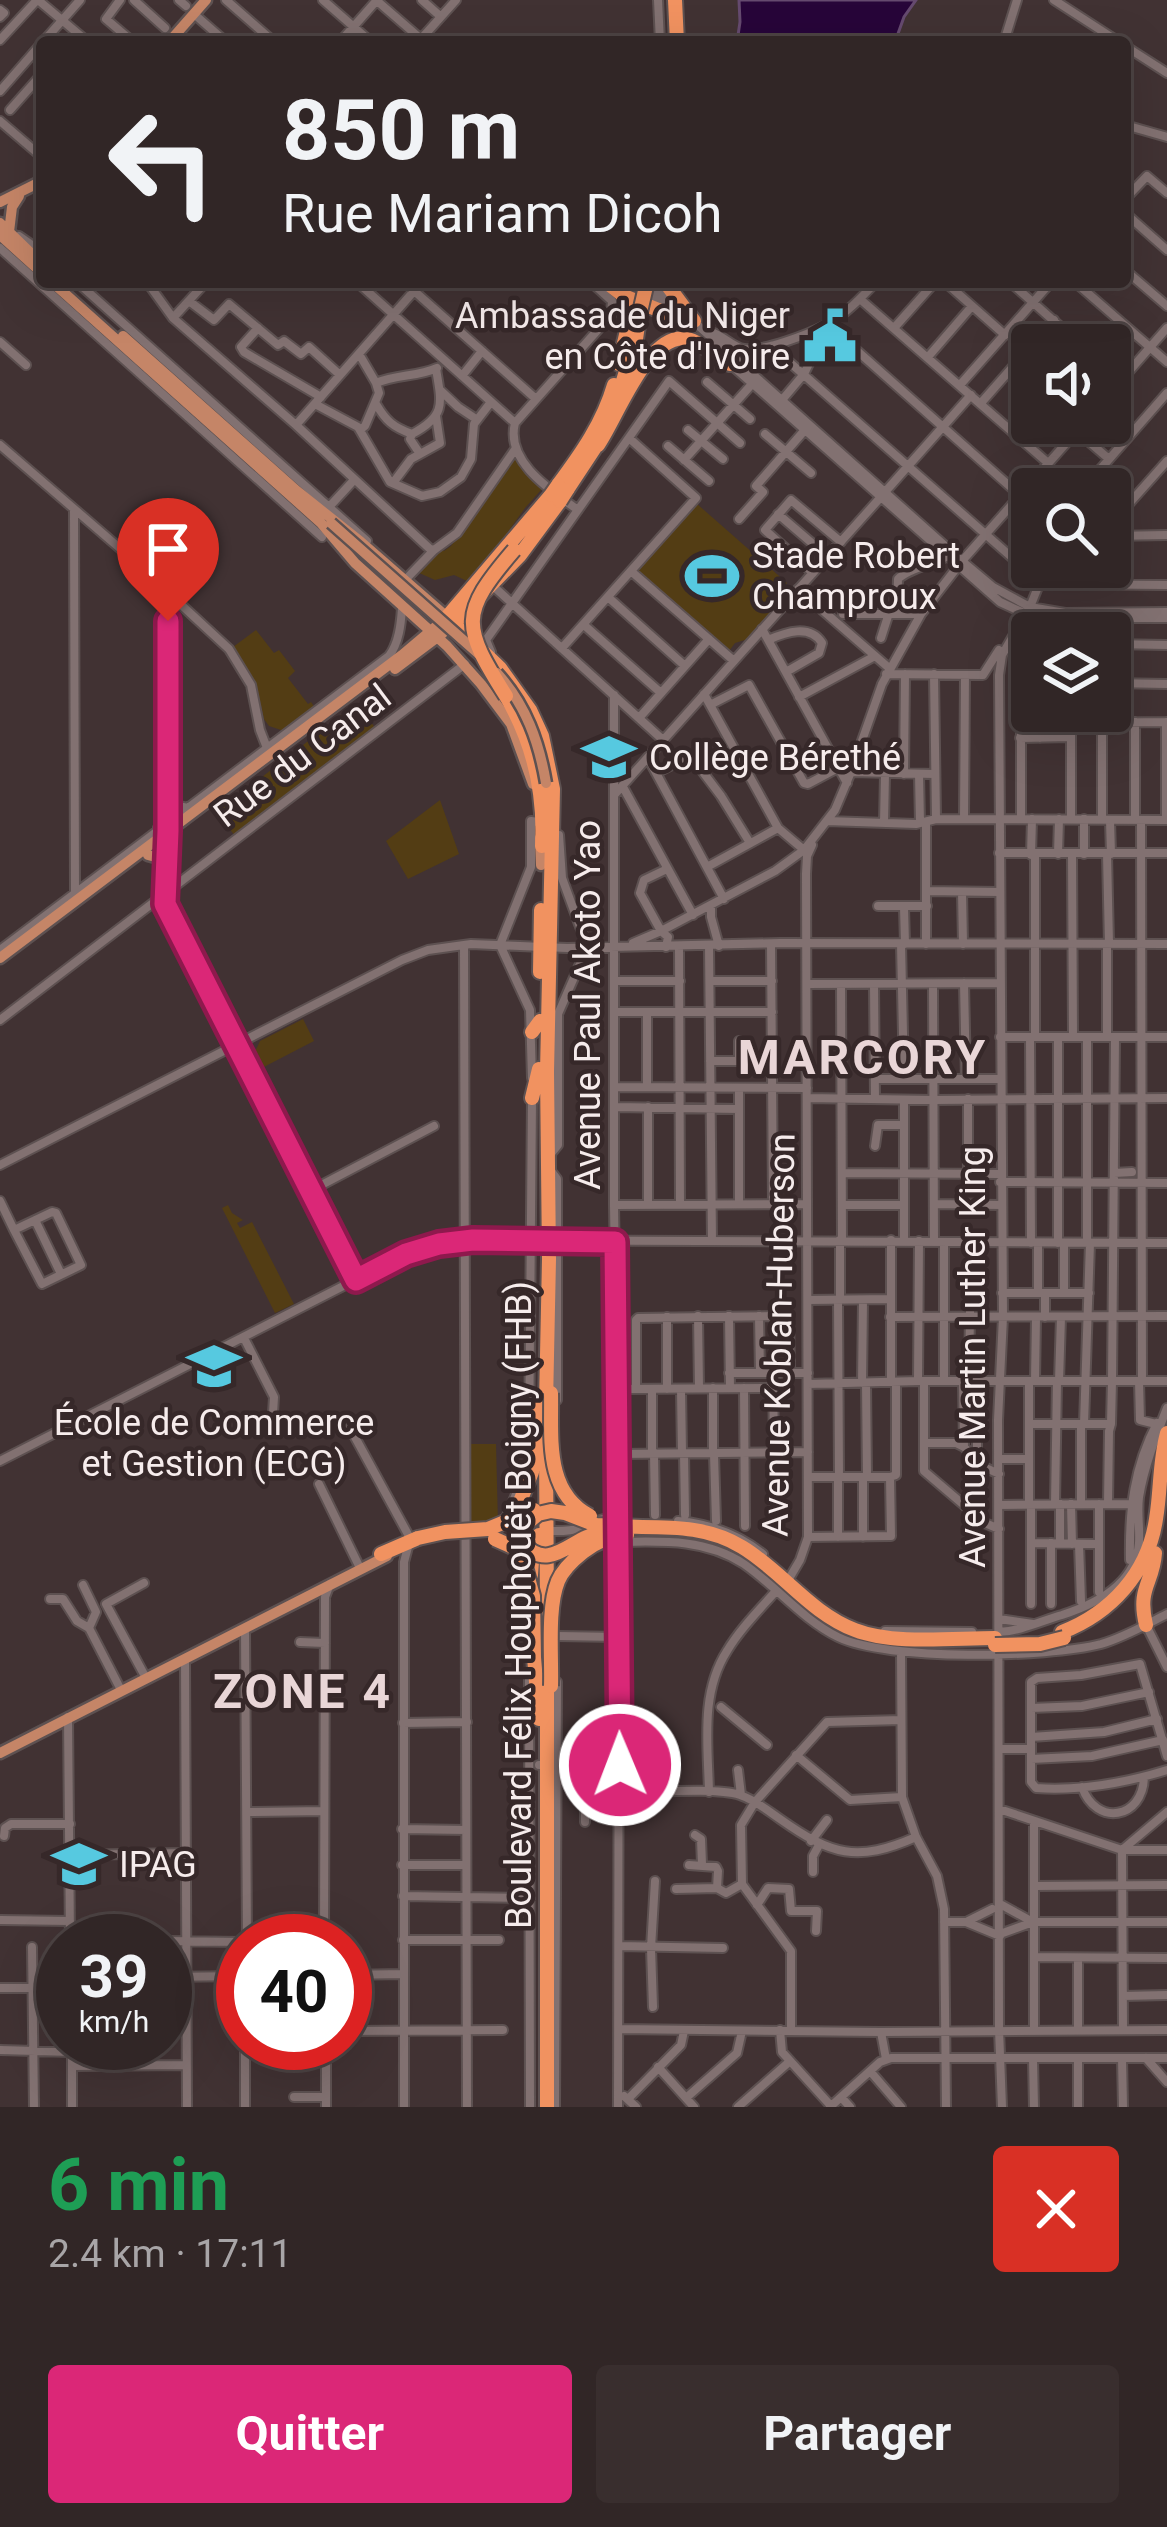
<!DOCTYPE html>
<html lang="fr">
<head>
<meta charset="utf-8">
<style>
	:root { --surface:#312626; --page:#392e2e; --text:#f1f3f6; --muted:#a8a5a7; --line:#4c4343; --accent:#db2777 }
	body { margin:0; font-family:Roboto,sans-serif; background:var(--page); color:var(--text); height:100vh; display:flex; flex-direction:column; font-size:45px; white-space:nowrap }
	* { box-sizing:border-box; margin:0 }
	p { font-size:39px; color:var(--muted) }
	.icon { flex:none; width:66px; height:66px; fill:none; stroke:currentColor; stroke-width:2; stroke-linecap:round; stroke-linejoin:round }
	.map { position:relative; height:2107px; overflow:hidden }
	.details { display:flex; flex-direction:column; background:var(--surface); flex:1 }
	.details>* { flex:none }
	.top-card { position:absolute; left:36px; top:36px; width:1095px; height:252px; border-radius:12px; box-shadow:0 12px 48px #0002,0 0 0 3px var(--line); background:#312626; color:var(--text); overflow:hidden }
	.tools { position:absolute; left:1011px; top:324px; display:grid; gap:24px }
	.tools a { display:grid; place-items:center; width:120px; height:120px; border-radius:12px; background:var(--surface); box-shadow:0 12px 48px #0002,0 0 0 3px var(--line); font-size:60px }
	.speed { position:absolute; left:36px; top:1914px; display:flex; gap:24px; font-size:60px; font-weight:700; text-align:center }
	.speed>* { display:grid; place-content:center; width:156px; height:156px; border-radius:50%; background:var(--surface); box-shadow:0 12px 48px #0002,0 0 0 3px var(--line); line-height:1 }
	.speed small { font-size:30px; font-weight:400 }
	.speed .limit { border:18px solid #d22; background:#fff; color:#111 }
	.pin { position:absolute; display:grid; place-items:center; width:102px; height:102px; color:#fff; margin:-123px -51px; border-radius:50% 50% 50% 0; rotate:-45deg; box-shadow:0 0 12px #0007 }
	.pin .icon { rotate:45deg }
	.me { position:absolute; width:132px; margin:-66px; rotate:359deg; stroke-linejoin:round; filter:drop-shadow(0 0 9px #0008) }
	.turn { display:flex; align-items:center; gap:42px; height:252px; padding:0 48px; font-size:54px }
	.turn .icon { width:156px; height:156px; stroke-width:2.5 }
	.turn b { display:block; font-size:84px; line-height:102px }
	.round { display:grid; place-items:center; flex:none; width:126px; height:126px; border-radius:12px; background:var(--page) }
	.head { display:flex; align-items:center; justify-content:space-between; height:204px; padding:0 48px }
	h1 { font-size:72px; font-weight:700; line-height:90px; color:#1e9e55 }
	.primary-button { display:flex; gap:24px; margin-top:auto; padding:24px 48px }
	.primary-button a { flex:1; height:138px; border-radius:12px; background:var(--accent); color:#fff; font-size:48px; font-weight:700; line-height:138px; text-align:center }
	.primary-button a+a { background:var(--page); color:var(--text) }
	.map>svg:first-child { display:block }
</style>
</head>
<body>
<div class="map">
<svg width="1167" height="2107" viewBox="0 0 1167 2107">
	<rect width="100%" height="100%" fill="#413233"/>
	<path fill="#533d14" d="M515 456 542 489 525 508 477 575 467 581 454 575 435 580 417 572 442 549 444 551 451 546Z
		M696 503 787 583 779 593 777 605 748 639 735 643 729 651 637 570Z
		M256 630 274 653 279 650 295 671 288 678 308 704 311 702 315 708 284 731 269 726 264 719 256 683 233 647Z
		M357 703 376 729 235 836 217 812Z
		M440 800 459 854 408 879 386 841Z
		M303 1019 314 1041 258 1070 252 1058 260 1041Z
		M228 1205 232 1213 243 1220 237 1223 240 1228 252 1222 294 1304 275 1313 222 1208Z
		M469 1444H496L498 1524H470Z"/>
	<path fill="#270539" stroke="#654a6f" stroke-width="3" d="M739 0H916L904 17 895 42H737L740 22Z"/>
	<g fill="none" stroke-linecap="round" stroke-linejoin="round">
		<defs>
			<path id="minor" d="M38 0 88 42
				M120 0 106 19 133 42
				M134 0 165 28
				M179 0 186 6
				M226 0 274 42
				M323 0 371 42
				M376 0 421 39
				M422 0 440 16
				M658 0 660 42
				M1054 0 1119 42
				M0 10 4 13 0 17
				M194 14 226 42
				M421 39 456 0
				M0 40 37 0
				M43 42 80 0
				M340 42 377 0
				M1004 42 1017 0
				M1125 46 1167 73
				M0 91 42 43
				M10 110 42 74
				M0 121 42 157
				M1125 125 1167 137
				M1125 199 1147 176 1167 193
				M1125 213 1167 250
				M19 236 42 252
				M0 248 322 537
				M1125 270 1167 306
				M77 282 367 541
				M147 282 173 318 296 425 430 549 434 550 457 533 516 448
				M357 282 515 423
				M404 282 536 399
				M635 282 668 308
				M945 282 1005 335
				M1010 282 1081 345
				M1075 282 1167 362
				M647 283 677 308
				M860 299 1048 463
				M189 301 214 320 229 304 278 345 284 341 301 354 309 347 340 375
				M173 318 206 282
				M693 321 962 561 993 587 1030 607 1065 613 1167 612
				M828 325 1032 506
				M258 328 241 347 244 352 321 397
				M894 328 935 282
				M711 332C724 336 732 347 744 349 763 352 809 334 826 325 845 315 862 297 876 282
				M0 342 26 365
				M1032 345 1054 320
				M771 346 1040 582 1050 584 1167 585
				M359 354 376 383 379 393 365 426 360 430
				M928 357 972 306
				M728 362 1000 602 1026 614 1045 618H1167
				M1009 371 1032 392
				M462 376 482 351
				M707 382 750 419
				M376 383C397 374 417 377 437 368
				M960 385 1051 282
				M440 390 458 407 476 419
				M1110 393 1167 328
				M782 400 804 374 827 326
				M981 403 1032 345
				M315 404 358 427 390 482 422 496 440 492 461 477 471 459 474 424 491 402
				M376 404C386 421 393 427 412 434 446 416 442 404 436 369
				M1067 423 1109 459
				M296 425 422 282
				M688 430 723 459
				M412 434 410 439 420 454
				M765 434 811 473
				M0 445 123 551 229 649 251 685 260 730 267 748
				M668 446 709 481
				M684 460 752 384
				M393 483 411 459 440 443 436 416
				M1083 489 1167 393
				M885 492 971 395
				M329 507 354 480
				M578 510C552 491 505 462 515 423L611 315 612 301 591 282
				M74 511 75 891
				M778 514 827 556
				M739 519 763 492 756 486 804 431
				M1110 525 1167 461
				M1110 536 1167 535
				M1100 567 1119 584
				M632 572 734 661
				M813 573 765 530 791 500 841 542
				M408 577 434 550
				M493 586 663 740
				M163 587 168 613V831L165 904 356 1280
				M798 589 889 668
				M609 598 685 666
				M897 613 898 579C908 569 932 564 946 557
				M843 614H919
				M1070 619V633
				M584 625 661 693
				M762 629 847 783
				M881 638 889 613
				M768 640C786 632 810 624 822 643L819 653 786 672
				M1110 644 1167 645
				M562 648 696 498 629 438
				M491 652 486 640 669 381 740 443
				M886 674 983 675 999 650
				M934 674 936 819
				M1110 683 1167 684
				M704 694 778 828 804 850
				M614 695V1205L619 1518 618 2107
				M799 697 875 656
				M710 705 749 685 804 783 808 784 838 768
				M639 718 709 639
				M1071 723 1167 722
				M1102 723V819
				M1020 738 1071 737
				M1040 738V711
				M648 758 724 899
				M852 772 934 774
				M656 773 688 757 693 759 721 796 750 843
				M904 774 905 674
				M919 774 920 823
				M623 787 693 915
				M615 794 880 498
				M964 819 965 675
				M1021 819V642
				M1071 819V711
				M1084 819V854
				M1110 820 1111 854
				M1135 820V722
				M1141 820 1142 1381
				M1166 820V722
				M827 821 916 824 936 819 1167 820
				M926 822V944
				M884 823 885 774
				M158 828 168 809 178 806 188 808
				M559 835 562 878 586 943
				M999 853H1167
				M1035 854V1037
				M1058 854 1059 819
				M1072 854 1073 1037
				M1107 854 1109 944
				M1031 855 1032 819
				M707 867 778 828
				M927 891 999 892
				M962 892 963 944
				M711 905V917L719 946
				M878 906H927
				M904 907 905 944
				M633 943 661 931 775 871 804 850 835 810 851 772 882 684 921 614 962 561 1084 423
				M771 944 773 1204
				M901 944 904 1079
				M1107 944V1037
				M464 945 467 2107
				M709 946 712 1241
				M666 947 668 937 661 931 640 893 644 880 667 869
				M679 947 680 1203
				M0 950 389 656C399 643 401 624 402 608
				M615 981H680
				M710 981H772
				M964 983 966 1079
				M807 984 999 983
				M841 984 842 1240
				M874 984 875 1099
				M933 984 934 1240
				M616 1012H772
				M647 1012V1086
				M0 1020 465 664
				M1000 1037H1167
				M1030 1037 1031 1243
				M1087 1037V1243
				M710 1061H739V1041
				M532 1078 530 1010 500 945 531 867V821L539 822
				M875 1079H1000
				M614 1087 807 1088
				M807 1098 934 1100 1167 1098
				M904 1100V1241
				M615 1107 739 1109
				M648 1107V1204
				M875 1146 878 1125H904
				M549 1156 558 1145V1014L587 948
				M0 1165 402 960 428 950 471 944 567 948 780 943 1167 944
				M548 1167 557 1179V1400
				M842 1173 1000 1174
				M968 1173V1099
				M1114 1173 1132 1172
				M1000 1182 1167 1183
				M310 1191 434 1126
				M0 1201 14 1230
				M739 1203V1088
				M934 1204 1000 1205
				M614 1205 807 1204
				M842 1205H904
				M52 1212 56 1213 81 1265 42 1284 14 1230Z
				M35 1220 61 1274
				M944 1242V1381
				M1058 1243V1037
				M1064 1243V1293
				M1002 1293H1089
				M1038 1293V1243
				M808 1300 890 1299
				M838 1300 839 1477
				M840 1300V1240
				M698 1316 699 1388
				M729 1316 730 1388
				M759 1316 760 1373
				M667 1317V1389
				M890 1317 1167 1316
				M1045 1317V1293
				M244 1338 274 1397 273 1413 282 1431
				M729 1373H808
				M773 1373 775 1523
				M918 1381 919 1241
				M924 1381V1471L985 1523 999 1529
				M963 1381 964 1447 984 1467 999 1474
				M969 1381 971 1242
				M1035 1381 1036 1317
				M1059 1381 1061 1317
				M1139 1381 1140 1420 1156 1424
				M891 1382V1240
				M862 1383 863 1300
				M866 1383 867 1477
				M808 1384 918 1381H1167
				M713 1388V1454
				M744 1388 745 1526
				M618 1389 773 1388
				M636 1389V1320L638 1318 789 1316 790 1373
				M681 1389 682 1453
				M964 1399 977 1410V1460
				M1030 1424H1111
				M1081 1424V1504
				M1084 1424 1090 1243
				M350 1428 410 1538
				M924 1443H956L964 1447
				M529 1450 532 1099
				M652 1453V1389
				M654 1453 655 1515
				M684 1453 685 1515
				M618 1454 808 1452
				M714 1454 716 1521
				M998 1459H1029
				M0 1461 406 1254 439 1243 473 1240 1167 1243
				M808 1477H890
				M838 1477V1537
				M319 1484 360 1568
				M1055 1504 1057 1381
				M1060 1504V1543
				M1071 1504 1072 1544
				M1099 1504V1592
				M1108 1504 1109 1431 1111 1424 1112 1381 1115 1037
				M999 1505 1130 1504
				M1029 1505V1381
				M1031 1505V1604
				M678 1521C710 1524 738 1534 763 1554
				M504 1523 526 1470
				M547 1531C557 1531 570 1532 580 1528 596 1522 602 1516 621 1519
				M808 1537 891 1536 890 1477 896 1475V1382
				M863 1537V1477
				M620 1542C663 1541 706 1539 744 1564 777 1587 802 1619 838 1637 887 1661 1047 1658 1101 1644 1125 1637 1145 1625 1167 1614
				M1031 1543 1099 1544
				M1051 1543V1604
				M1079 1544 1081 1601
				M1130 1560C1129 1510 1134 1467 1157 1423
				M790 1577 800 1560 808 1537 806 874 807 856 812 845
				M144 1583 106 1604 146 1678
				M83 1585 96 1612 89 1628
				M50 1599H63L77 1621 89 1628 121 1690
				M999 1619 1033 1624
				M1146 1625 1167 1667
				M245 1629 247 1941
				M885 1631 972 1632
				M999 1632C1021 1631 1041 1621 1062 1615 1096 1604 1136 1584 1139 1543 1140 1528 1137 1513 1139 1497 1144 1467 1156 1436 1167 1408
				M557 1636 619 1637
				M300 1642 325 1643
				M901 1652 902 1797 916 1837 937 1876 944 1909 946 2107
				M185 1659 187 2107
				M529 1677 530 2107
				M721 1707 767 1745
				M1031 1708 1082 1706 1149 1692
				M68 1717 70 1941
				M619 1719 651 1718
				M403 1723 467 1722
				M1031 1737 1104 1732 1157 1719
				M999 1749H1031
				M796 1755 850 1800 902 1797
				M1167 1756 1140 1664 1081 1675 1037 1678 1031 1682V1782L1036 1788C1080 1791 1125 1783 1167 1770
				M1031 1759 1092 1756 1163 1740
				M539 1765H620
				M585 1765V1822
				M738 1770 741 1795
				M1082 1787C1096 1827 1143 1819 1144 1777
				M709 1792C708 1745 700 1693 727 1651 740 1629 759 1610 776 1591
				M620 1793C650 1793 714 1787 740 1795 755 1800 767 1810 780 1819 831 1855 857 1863 916 1837
				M999 1809 1122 1850H1167
				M248 1812 324 1811
				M1034 1821V2029
				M402 1829 466 1830
				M695 1835 701 1839 702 1864
				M4 1836 5 1828 11 1824H70
				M811 1841 827 1820
				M71 1855 186 1853
				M402 1865H466
				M689 1865 716 1867 718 1871 717 1888
				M813 1872V1856L819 1845
				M1034 1886 1167 1885
				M676 1889 717 1888 726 1893 742 1884
				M403 1896 530 1898
				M1000 1904 1031 1921
				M757 1905 768 1888 789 1889 791 1911H817L816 1931
				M0 1920 70 1921
				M968 1921 992 1909
				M944 1922H966L1000 1936
				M1000 1934 1033 1922H1167
				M403 1940H499
				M165 1941 243 1942
				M324 1941 325 1597 330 1584
				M619 1946 723 1948
				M32 1947 34 2107
				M1034 1957 1167 1958
				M345 1975 403 1974
				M165 1977 243 1976
				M0 1988 63 1987
				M1123 1996 1167 1995
				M653 2007 651 1948 655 1881
				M619 2029 881 2032 1167 2030
				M1078 2029V1958
				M1123 2029 1122 1850 1167 1812
				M780 2030 782 2052 831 2106
				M791 2030V1951L742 1884 741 1825 755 1802 827 1722 901 1720
				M345 2031 503 2030
				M881 2032 886 2059
				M72 2043V2107
				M245 2043V2107
				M326 2043V2107
				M0 2050 72 2052
				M284 2055V2043
				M1122 2058 1123 2107
				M1146 2058 1167 2082
				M1033 2059 1034 2107
				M72 2066 186 2065
				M658 2067 694 2107
				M870 2071 901 2107
				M624 2096 636 2107
				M294 2097H326
				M841 2097 850 2107
				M686 2098 737 2053 742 2031
				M628 2099 681 2045 684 2031
				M404 2107V1562L408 1547
				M555 2107 557 1682
				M738 2107 789 2062
				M830 2107 880 2062 891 2058H1167
				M1002 2107 999 2029 998 1420 1003 1317 999 675 1002 655 1030 607 1040 582
				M1078 2107V2058"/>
			<path id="major" d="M169 42 206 0
				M0 202 42 181
				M0 223 42 264
				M9 232 12 207 19 196
				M0 235 42 273
				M52 282 321 523 355 563 447 646 481 684 511 724 533 784
				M123 336 297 491
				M395 669 443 633
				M540 838 541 865
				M148 855 159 858 166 867
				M0 958 402 655 447 617 361 542 292 487
				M0 1753 387 1556"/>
			<path id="highway" d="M675 0 677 42
				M606 282 624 296 683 320
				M665 282 694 321
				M619 364 632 310
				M617 400 636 339 640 312
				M598 445C617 418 648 330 688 339 704 343 715 357 730 364
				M558 485C581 454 603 423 614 385
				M567 490 602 437
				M454 623 520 555 560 501
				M506 696C533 742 545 792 542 846
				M540 972 541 910
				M532 1032 540 1021
				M532 1098 539 1069
				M539 1396V1452
				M546 1404 549 1259 547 1072 553 789 542 736 530 710 500 668 447 617 551 495
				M546 1444 547 1614
				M519 1504 532 1472 534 1445
				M642 1527C677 1527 711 1528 742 1547 782 1571 810 1613 855 1630 893 1645 953 1638 995 1638
				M381 1554 418 1538
				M522 1585 531 1575 533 1549 539 1535
				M1146 1625C1137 1587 1153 1584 1155 1553
				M1062 1632C1111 1613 1148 1573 1156 1519 1161 1490 1159 1462 1167 1433
				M534 1657 539 1719
				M547 2107V1678"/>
		</defs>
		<use href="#minor" stroke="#5d5151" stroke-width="12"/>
		<use href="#major" stroke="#5d5151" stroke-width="15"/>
		<use href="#highway" stroke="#5d5151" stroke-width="18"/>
		<use href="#minor" stroke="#827171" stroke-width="8"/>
		<use href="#major" stroke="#c58567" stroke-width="10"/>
		<use href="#highway" stroke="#f19260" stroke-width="14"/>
		<defs>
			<path id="major-bridge" d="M331 523 480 655
				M497 673C526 705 539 742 546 783"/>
			<path id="highway-bridge" d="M640 312 647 282
				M551 495 558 485
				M560 501 567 490
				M506 696C462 626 459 614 514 550
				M551 1393C552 1437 544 1492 590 1516
				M519 1504C515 1518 514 1531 523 1543 545 1570 566 1546 587 1537 595 1533 598 1534 607 1534
				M418 1538 445 1532 488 1529 534 1510
				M495 1539 526 1553
				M995 1645 1040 1644 1064 1638
				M534 1657 533 1596 519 1545 526 1524 538 1514 551 1511 565 1513 596 1525 642 1527
				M551 1686C552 1656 547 1608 558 1581 563 1569 573 1560 583 1552 597 1541 610 1536 627 1535"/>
		</defs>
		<use href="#major-bridge" stroke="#5d5151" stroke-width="15" stroke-linecap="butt"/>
		<use href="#highway-bridge" stroke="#5d5151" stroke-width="18" stroke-linecap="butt"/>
		<use href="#major-bridge" stroke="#c58567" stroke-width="10"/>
		<use href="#highway-bridge" stroke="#f19260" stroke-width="14"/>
	</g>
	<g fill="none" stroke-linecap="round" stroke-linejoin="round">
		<defs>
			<path id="route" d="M168 621V831L165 904 356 1280 406 1254 439 1244 473 1240 615 1242 620 1765"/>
		</defs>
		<use href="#route" stroke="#8e194d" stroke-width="30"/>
		<use href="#route" stroke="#db2777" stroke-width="21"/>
	</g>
	<defs>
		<symbol id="civic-bare" viewBox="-9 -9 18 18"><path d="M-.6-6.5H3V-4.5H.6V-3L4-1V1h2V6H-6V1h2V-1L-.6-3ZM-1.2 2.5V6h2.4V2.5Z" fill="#56c9e0" stroke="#362829" stroke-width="2.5" paint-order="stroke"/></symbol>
		<symbol id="stadium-bare" viewBox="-9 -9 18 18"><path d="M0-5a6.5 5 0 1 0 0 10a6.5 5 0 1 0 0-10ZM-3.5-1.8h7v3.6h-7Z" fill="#56c9e0" stroke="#362829" stroke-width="2.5" paint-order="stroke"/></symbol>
		<symbol id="university-bare" viewBox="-9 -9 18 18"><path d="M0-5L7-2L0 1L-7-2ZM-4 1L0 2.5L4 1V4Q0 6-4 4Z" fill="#56c9e0" stroke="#362829" stroke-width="2.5" paint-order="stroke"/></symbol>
	</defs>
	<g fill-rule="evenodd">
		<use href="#civic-bare" x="792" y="298" width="76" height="76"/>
		<use href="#stadium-bare" x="674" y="538" width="76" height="76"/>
		<use href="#university-bare" x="571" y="719" width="76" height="76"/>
		<use href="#university-bare" x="176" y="1328" width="76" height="76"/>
		<use href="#university-bare" x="41" y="1826" width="76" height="76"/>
	</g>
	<g text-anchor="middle" stroke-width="9" stroke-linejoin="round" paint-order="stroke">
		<g font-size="36" fill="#f6ecec" stroke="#362829" text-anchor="start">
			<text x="790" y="328" text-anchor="end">Ambassade du Niger<tspan x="790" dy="41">en Côte d'Ivoire</tspan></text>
			<text x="752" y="568">Stade Robert<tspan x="752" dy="41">Champroux</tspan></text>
			<text x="649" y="770">Collège Bérethé</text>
			<text x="214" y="1435" text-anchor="middle">École de Commerce<tspan x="214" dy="41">et Gestion (ECG)</tspan></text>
			<text x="119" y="1877">IPAG</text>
		</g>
		<g font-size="36" fill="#f6ecec" stroke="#362829">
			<text transform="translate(302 755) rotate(-37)" y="13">Rue du Canal</text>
			<text transform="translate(587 1005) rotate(-90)" y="13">Avenue Paul Akoto Yao</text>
			<text transform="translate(778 1335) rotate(-89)" y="13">Avenue Koblan-Huberson</text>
			<text transform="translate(972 1357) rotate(-90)" y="13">Avenue Martin Luther King</text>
			<text transform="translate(518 1605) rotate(-90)" y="13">Boulevard Félix Houphouët Boigny (FHB)</text>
		</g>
		<g font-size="48" font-weight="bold" letter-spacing="3" fill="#e9d6d7" stroke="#362829">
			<text x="863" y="1074">MARCORY</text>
			<text x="303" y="1708">ZONE 4</text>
		</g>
	</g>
</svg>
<div class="tools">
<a><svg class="icon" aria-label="sound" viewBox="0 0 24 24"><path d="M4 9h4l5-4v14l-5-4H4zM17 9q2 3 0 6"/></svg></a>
<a><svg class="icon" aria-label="search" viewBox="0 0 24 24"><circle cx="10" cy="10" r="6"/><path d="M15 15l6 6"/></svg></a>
<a><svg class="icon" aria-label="layers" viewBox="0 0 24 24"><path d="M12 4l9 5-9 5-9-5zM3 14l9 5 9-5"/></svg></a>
</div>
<div class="speed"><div>39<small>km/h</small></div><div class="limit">40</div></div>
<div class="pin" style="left:168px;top:621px;background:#d93025"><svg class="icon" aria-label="arrive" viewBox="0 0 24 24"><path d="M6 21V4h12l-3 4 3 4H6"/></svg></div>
<svg class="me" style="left:620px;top:1765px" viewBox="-20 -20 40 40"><circle r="17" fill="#db2777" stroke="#fff" stroke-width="3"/><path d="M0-11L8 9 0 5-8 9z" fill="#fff"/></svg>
<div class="top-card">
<div class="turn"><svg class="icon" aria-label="left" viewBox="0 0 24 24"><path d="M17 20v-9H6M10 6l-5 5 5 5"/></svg><div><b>850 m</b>Rue Mariam Dicoh</div></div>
</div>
</div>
<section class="details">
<div class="head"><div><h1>6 min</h1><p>2.4 km · 17:11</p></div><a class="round" style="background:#d93025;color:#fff"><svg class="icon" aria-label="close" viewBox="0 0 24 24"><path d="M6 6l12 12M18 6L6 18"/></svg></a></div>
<div class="primary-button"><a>Quitter</a><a>Partager</a></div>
</section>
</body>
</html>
